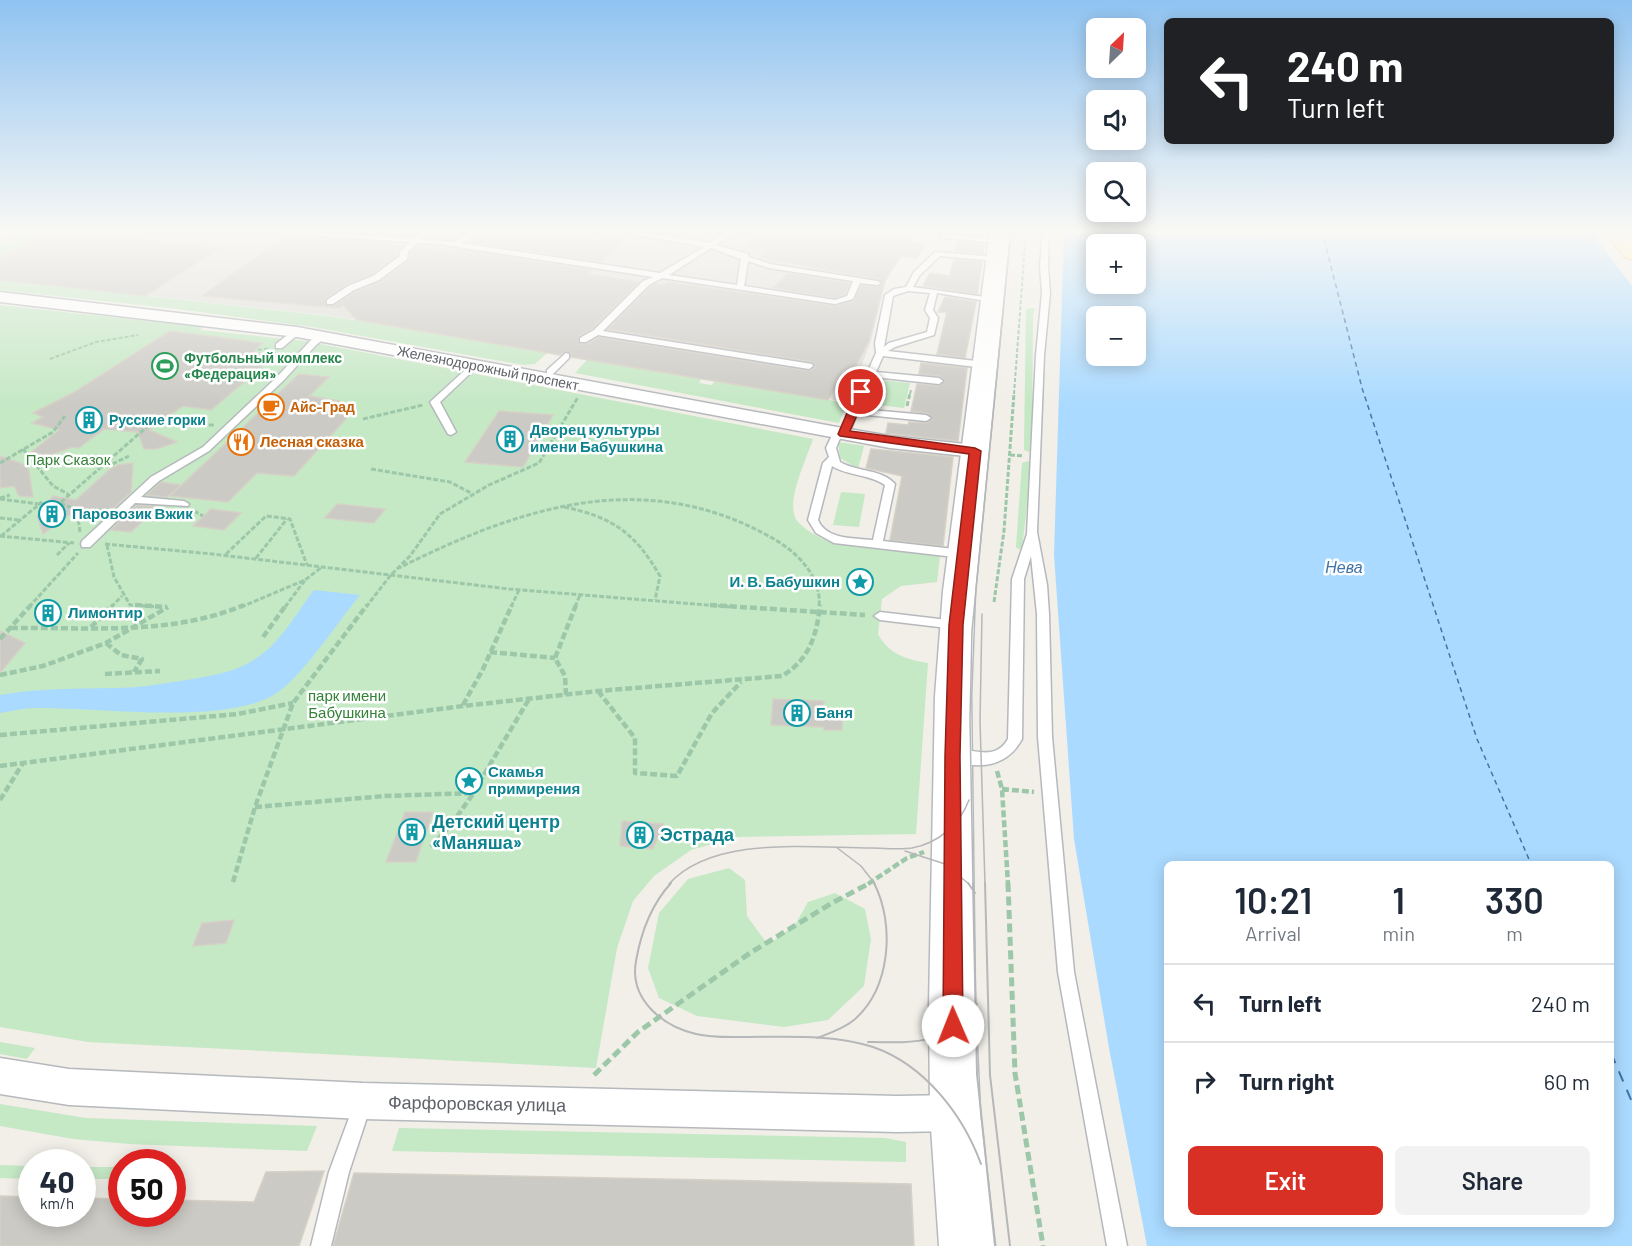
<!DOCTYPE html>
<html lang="en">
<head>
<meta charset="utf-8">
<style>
	:root { --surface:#fff; --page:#f2f2f3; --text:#1f2937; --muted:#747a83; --line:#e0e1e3; --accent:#d93025 }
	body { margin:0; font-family:Barlow,sans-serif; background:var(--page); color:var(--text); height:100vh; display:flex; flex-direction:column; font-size:22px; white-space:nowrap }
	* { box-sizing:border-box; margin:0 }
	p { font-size:20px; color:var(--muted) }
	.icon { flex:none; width:33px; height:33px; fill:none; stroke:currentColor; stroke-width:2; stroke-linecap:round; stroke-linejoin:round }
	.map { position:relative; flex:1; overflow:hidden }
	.panel { position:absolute; left:1164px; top:861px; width:450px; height:366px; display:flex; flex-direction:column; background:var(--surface); border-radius:9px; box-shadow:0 3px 15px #0003 }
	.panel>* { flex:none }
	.banner { position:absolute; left:1164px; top:18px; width:450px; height:126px; border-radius:9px; box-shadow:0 3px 15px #0003; background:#202124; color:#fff; overflow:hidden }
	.needle { width:39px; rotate:25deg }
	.controls { position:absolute; left:1086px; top:18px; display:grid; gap:12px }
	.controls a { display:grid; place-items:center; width:60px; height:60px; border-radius:9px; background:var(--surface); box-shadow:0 3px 15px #0003; font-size:30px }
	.speed { position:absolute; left:18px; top:1149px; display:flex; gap:12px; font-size:30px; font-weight:700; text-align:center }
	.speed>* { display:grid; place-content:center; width:78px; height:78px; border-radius:50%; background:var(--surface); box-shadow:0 3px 15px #0003; line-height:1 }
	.speed small { font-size:15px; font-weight:400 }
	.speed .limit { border:9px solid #d22; background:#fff; color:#111 }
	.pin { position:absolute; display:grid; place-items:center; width:51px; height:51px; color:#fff; margin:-26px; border:3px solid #fff; border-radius:50%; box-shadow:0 2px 6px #0007 }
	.me { position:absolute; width:66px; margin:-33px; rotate:359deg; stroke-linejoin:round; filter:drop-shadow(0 0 4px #0008) }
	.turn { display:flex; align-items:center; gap:21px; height:126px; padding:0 24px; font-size:27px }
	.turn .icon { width:78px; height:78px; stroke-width:2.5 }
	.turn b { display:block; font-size:42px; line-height:51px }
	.eta { display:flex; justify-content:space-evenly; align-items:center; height:102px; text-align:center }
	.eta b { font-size:36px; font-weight:600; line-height:42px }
	.action { display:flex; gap:12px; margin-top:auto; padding:12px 24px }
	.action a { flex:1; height:69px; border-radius:9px; background:var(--accent); color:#fff; font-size:24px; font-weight:600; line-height:69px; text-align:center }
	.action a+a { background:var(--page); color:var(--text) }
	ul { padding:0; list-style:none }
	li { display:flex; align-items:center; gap:18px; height:78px; padding:0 24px; border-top:2px solid var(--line) }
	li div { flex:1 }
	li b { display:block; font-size:22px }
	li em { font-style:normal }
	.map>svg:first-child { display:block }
</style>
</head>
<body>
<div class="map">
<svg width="1632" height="1246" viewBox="0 0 1632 1246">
	<rect width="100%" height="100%" fill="#f1efe8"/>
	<path fill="#e0deda" d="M54 231H917L886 281 871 341 847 402 327 315 0 280V258Z"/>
	<path fill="#c5e8c5" d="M19 231H53L0 258V245Z
		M0 280 330 316 547 353 535 364 523 365 312 327 178 309 0 290Z
		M0 305 202 327 200 330 305 341 813 439C807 458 783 506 798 522 808 533 822 538 834 544L940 556 937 582 901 586 882 599 878 634C888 654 908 660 928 663L916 834 736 837 691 850 654 876 633 901 617 948 596 1068 88 1042 0 1027Z
		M1032 308 1035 309 1033 315 1032 450 1029 452 1024 450V446L1026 309Z
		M587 360 701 379 699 383 712 385 715 381 847 403 839 423 575 373Z
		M878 380 910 383 904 408 862 403 872 382Z
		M838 442 864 446 858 469 840 458Z
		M1028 461 1032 463 1022 548 1018 549 1016 547 1022 463Z
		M841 492 865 494 859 527 833 525Z
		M729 868 745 880 747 916 768 945 795 925 808 902 835 893 865 909 871 939 864 986 828 1020 784 1027 697 1016 659 998 648 968 659 913 688 879Z
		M0 1042 35 1048 27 1059 0 1054Z
		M0 1104 86 1118 317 1126 307 1151 129 1144 73 1139 0 1126Z
		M399 1128 885 1138 906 1142V1162L392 1151Z
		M0 1165 31 1166V1179L0 1178Z
		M82 1167H121V1179H83Z"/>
	<path fill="#aadaff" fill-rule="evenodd" d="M1064 231H1590L1632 286V1246H1147L1109 1048 1074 839 1054 555ZM1096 244H1136V284H1096ZM1096 316H1136V356H1096ZM1167 864H1611V1224H1167Z
		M314 590 360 595C338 622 304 674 277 693 227 726 98 707 36 708 24 708 12 711 0 713V695C39 688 76 689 115 688 140 688 168 683 193 679 215 675 239 671 258 657 281 642 297 612 314 590Z"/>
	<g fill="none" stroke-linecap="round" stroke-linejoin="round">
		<path stroke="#4174aa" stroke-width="1.5" stroke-dasharray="5 4" stroke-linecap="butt" d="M1322 231 1362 388 1477 739 1531 864"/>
		<path stroke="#4174aa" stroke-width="2" stroke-dasharray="11 9" stroke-linecap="butt" d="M1611 1053 1632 1102"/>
	</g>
	<path fill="#cccac5" stroke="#d6d1c6" stroke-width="1.5" d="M52 231 220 248 145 296 0 280V258Z
		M492 231H519L602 242 603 231H624L630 235 601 262 469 242Z
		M760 231H868L912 237 909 242 925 244 917 258 901 256 885 280 869 341 852 373 845 372 828 400 571 357V353L567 351 560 355 357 320 343 305 339 308 202 296 286 236 404 245 398 249V255L372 274 347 284 326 298 325 304 327 306H334L355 292 380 282 408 261 410 253 417 247 454 252 458 249 591 270 587 274 639 282 593 328 579 336 578 342 580 344H587L598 337 810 371 815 367 812 362 608 329 650 287 655 284 664 285 668 282 835 306 854 301 861 285 877 287 883 284 877 279 760 258 767 249 747 246Z
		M957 242 984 244 983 254 955 251Z
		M954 259 982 262 977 294 923 286 930 273 950 276Z
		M788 273 850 283 845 294 835 298 773 288Z
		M945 297 976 302 965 358 937 354 947 312H938Z
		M170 331 262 343 254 352 275 356 211 410 183 406 149 430 177 442 156 449H144L138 432 104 429 79 448 72 447 51 455 30 453 59 430 32 423 43 417 33 413 73 393Z
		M921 363 967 368 958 441 886 433 888 423 908 425 909 422 926 423 933 419 927 413 911 411 917 384 939 386 945 381 939 376 919 374Z
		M299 374 329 377 309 396 339 401 353 411 294 476 257 473 228 502 170 496Z
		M499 411 553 415 523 467 465 462Z
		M871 449 953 457 943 546 890 540 902 476 866 468Z
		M0 456 28 466 33 497 19 496 14 486 0 488Z
		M133 463 131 492 102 519 69 515 43 534 37 516 53 496 76 500 110 469 118 465Z
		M161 482 181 485 167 497 147 495Z
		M337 504 385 509 374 523 325 518Z
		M136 505 158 507 131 532 111 530Z
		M211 509 241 513 224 530 193 526Z
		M0 631 25 643 0 673Z
		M773 699 824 701 823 710H843L842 730H824V727L771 725Z
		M405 812H433L416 862H386Z
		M622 821 664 824 653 849 620 846Z
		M234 920 226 943 193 946 202 923Z
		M324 1171 299 1246H0V1196L32 1197V1214H82V1198L122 1199V1214H172V1200L254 1202 266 1172Z
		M354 1173 911 1184 914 1246H333Z"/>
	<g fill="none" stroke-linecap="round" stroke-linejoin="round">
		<defs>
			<path id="lane" d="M272 231H299L414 238 423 231H430L422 239 453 242 475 231H482L461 243 660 273 704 247 629 233 626 231H638L709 243 729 231H736L716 245 748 254 749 257 770 264 877 281 881 283 877 285 860 283 853 299 835 304 662 278 649 285 603 331 812 364 813 366 809 369 598 335 586 342H580V338L594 330 643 281 653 277 438 244 418 243 408 252 407 259 379 280 354 290 333 304H327V300L348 286 373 276 400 256V251L410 242 275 233ZM711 248 741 259 737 285 669 275ZM748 261 769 268 853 281 847 296 835 300 744 286Z
				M942 231H948L947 234 999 239 1003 241 999 243 943 238 940 236Z
				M1043 231H1049L1048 266 1050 293 1044 355 1037 532 1047 585 1049 614 1052 737 1074 972 1127 1246H1107L1058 972 1038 737 1037 614 1031 556 1024 579 1022 739C1007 767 979 770 951 760L949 756 951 752C972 745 993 764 1008 739L1012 579 1027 534 1036 355 1042 293 1040 266Z
				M935 252 997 257 1001 259 997 261 940 256 920 275 913 287 992 298 996 300 992 302 937 293 933 310 938 318 934 335 895 347 888 351 985 362 989 365 985 368 883 356 876 372 939 378 943 381 939 384 874 377 860 409 926 415 931 418 926 421 857 414 849 434 844 437 841 436 836 448 840 462C857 472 882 469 895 484L883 541 963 550 969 554 963 558 834 543 816 533 808 520 823 463 829 457 826 448 834 431H841L876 353 875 343 885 295 894 289 906 287 914 272ZM908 291 930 293 925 310 930 318 927 332 889 343 884 347 893 296ZM832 466C848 476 869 474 885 485L873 540C855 538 826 540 818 520Z
				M294 330 301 332 282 348H276V344Z
				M319 335 326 337 316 345 283 381 209 451 159 481 141 497 184 501 189 504 188 506 135 503 90 547H82L81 544 82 541 151 477 203 447 277 377 310 341Z
				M566 353 569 354V358L553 374H547V370Z
				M474 362 477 363V367L440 402 456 432 451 435 448 434 430 402Z
				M880 612 956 621 962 625 956 629 880 620 874 616Z
				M362 1096 368 1099 371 1105 349 1172 331 1246H311L329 1172 356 1099Z"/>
			<path id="street" d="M0 292 297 327 837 427 890 436 975 445 982 447 985 451 982 455 975 457 890 448 297 337 0 302Z
				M0 1058 69 1069 363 1083 897 1096 955 1095 968 1100 973 1113 968 1126 955 1131 897 1132 363 1119 69 1105 0 1094Z"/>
			<path id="secondary" d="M0 231H14L11 235 0 239Z
				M990 231H1010L975 591 971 696 975 1005 980 1113 995 1246H939L930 1113 929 1005 935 696 943 591Z"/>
			<path id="primary" d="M1604 231H1624L1632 240V259L1625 257Z"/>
		</defs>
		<use href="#lane" stroke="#b5b8bc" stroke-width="3"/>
		<use href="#street" stroke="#b5b8bc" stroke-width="3"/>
		<use href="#secondary" stroke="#b6babf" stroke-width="3"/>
		<use href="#primary" stroke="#f2c960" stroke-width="3"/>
		<path stroke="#9cc7a9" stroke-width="2" stroke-dasharray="4 2" stroke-linecap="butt" d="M258 350 269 348
			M50 359 96 342 138 335
			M910 394 911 390
			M1014 394 1026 231"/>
		<path stroke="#9cc7a9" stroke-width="3" stroke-dasharray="5 2" stroke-linecap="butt" d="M907 406 910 393
			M363 419 423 405
			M132 422 149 425H215
			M23 449 53 486 68 494
			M1010 455 1024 456
			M0 463 53 432 65 416
			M106 467 129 456
			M371 469 450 482 471 493
			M0 498 10 495
			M0 499 39 504 60 503
			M564 507C613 517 635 533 660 576L655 600
			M77 510H101
			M194 511 203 516
			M0 518 19 520
			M80 532 77 510 60 503 149 425
			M0 536 74 543
			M1 536 42 502
			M105 544 212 554 509 589 732 607
			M107 545 114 577 130 605 163 607
			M226 554 266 516 290 519 307 565
			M57 555 69 543
			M256 558 287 519
			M397 569C520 507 645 465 774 539 798 553 822 577 819 607
			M994 602 1004 531 1014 393
			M29 607 78 553
			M111 607 122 596
			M241 607 305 580 322 567
			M285 607 305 580
			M366 607 390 576 410 556 440 514 489 485 539 463 578 397
			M511 607 519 590
			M575 607 580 595"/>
		<path stroke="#9cc7a9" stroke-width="4.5" stroke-dasharray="7 3" stroke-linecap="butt" d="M135 605 167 607
			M710 605 865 615
			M91 627 113 605
			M11 628C88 627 171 636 244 605
			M263 637 286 605
			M0 639 31 605
			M106 643 121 655 142 659 134 672
			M490 652 555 658
			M105 674 160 671
			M0 675 43 666 106 643 168 607
			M598 691 635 738V773L677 776 712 713 741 682
			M566 695 565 676 555 658 576 605
			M463 705 483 669 512 605
			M0 735 238 714 293 703
			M0 766 463 706 598 691 782 676C809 660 817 635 820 605
			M997 771 1002 789 1008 884
			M1002 789 1034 792
			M0 800 23 763
			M255 807 385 796 473 793 529 699
			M431 847 450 826 473 794
			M233 882 255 807 293 703 367 605
			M868 884 907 858 924 852"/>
		<path stroke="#9cc7a9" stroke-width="5" stroke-dasharray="9 4.5" stroke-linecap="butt" d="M1008 883 1015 1073 1043 1246
			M594 1075 638 1032 750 953 832 903 870 883"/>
		<use href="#lane" fill="#fff" fill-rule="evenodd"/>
		<use href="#street" fill="#fff" fill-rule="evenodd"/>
		<use href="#secondary" fill="#fff" fill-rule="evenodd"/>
		<use href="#primary" fill="#fff2af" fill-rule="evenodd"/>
		<path stroke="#b6b7b8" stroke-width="1.5" d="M982 614 980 721 985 884
			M836 847 861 866 875 884
			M905 851 945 864 969 884
			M669 884C713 835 811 848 871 848 884 848 899 850 912 848 939 843 960 824 969 800
			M973 884 970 720 972 631 1011 231"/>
		<path stroke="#b6b7b8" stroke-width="2" d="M671 883C651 905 641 932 636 961 629 999 662 1026 696 1034 712 1038 730 1037 746 1037 788 1037 833 1034 873 1047 925 1065 963 1115 981 1164
			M968 883 975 893
			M973 883 977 1074 995 1246
			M985 883 990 1075 1010 1246
			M817 1038C830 1033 843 1029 854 1020 891 988 895 924 874 883
			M868 1042C913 1043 950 1045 977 1004"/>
	</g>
	<linearGradient id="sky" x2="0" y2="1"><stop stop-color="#8fc3f1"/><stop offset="0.57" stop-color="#f9f8f5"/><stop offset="1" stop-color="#f9f8f5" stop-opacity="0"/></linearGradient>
	<rect width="1632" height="405" fill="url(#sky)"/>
	<path fill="#d93025" stroke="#8d1f18" stroke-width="1.5" d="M861 389 867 392 850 431 975 448 981 451 963 625 960 756 963 1026 960 1033 953 1036 946 1033 943 1026 945 756 949 625 969 454 840 436 838 434 856 392Z"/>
	<defs>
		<symbol id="stadium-ring" viewBox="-11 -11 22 22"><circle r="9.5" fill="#fff" stroke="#2e9e5b" stroke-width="1.5"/><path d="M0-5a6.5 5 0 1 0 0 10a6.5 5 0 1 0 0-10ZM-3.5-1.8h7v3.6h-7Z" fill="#2e9e5b"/></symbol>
		<symbol id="cafe-ring" viewBox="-11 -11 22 22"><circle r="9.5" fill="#fff" stroke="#e8710a" stroke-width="1.5"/><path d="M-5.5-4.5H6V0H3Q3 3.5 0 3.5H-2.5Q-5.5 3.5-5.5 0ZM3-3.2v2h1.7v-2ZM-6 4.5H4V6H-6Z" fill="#e8710a"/></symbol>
		<symbol id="building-ring" viewBox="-11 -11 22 22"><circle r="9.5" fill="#fff" stroke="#0f9aa8" stroke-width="1.5"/><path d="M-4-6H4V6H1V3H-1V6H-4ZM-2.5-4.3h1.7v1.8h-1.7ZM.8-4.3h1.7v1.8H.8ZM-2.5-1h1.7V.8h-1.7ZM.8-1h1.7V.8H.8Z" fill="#0f9aa8"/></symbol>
		<symbol id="restaurant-ring" viewBox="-11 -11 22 22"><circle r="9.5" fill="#fff" stroke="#e8710a" stroke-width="1.5"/><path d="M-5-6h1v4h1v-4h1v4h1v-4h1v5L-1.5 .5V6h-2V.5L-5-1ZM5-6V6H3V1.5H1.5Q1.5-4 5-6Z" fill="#e8710a"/></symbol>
		<symbol id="sight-ring" viewBox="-11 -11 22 22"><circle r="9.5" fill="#fff" stroke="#0f9aa8" stroke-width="1.5"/><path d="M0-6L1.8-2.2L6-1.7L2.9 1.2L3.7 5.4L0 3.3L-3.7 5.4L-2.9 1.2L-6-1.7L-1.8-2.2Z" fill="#0f9aa8"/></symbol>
	</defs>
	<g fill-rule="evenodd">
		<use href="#stadium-ring" x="150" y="351" width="30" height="30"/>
		<use href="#cafe-ring" x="256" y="392" width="30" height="30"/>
		<use href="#building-ring" x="74" y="405" width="30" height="30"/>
		<use href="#building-ring" x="495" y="424" width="30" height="30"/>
		<use href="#restaurant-ring" x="226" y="427" width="30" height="30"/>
		<use href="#building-ring" x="37" y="499" width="30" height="30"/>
		<use href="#sight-ring" x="845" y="567" width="30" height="30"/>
		<use href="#building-ring" x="33" y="598" width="30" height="30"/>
		<use href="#building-ring" x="782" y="698" width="30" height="30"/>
		<use href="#sight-ring" x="454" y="766" width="30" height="30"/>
		<use href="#building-ring" x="397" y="817" width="30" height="30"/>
		<use href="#building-ring" x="625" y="820" width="30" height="30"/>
	</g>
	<g text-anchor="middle" stroke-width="5" stroke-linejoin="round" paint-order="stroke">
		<g font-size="14" font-weight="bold" fill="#27864d" stroke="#fff" text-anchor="start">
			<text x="184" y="363">Футбольный комплекс<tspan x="184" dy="16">«Федерация»</tspan></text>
		</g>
		<g font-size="14" fill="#5f6368" stroke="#fff">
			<text transform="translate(488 368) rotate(11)" y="5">Железнодорожный проспект</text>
		</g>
		<g font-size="14" font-weight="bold" fill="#c56008" stroke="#fff" text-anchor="start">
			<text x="290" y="412">Айс-Град</text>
		</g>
		<g font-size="14" font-weight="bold" fill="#0d838f" stroke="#fff" text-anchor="start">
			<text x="109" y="425">Русские горки</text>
		</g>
		<g font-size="15" font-weight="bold" fill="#0d838f" stroke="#fff" text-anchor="start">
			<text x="530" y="435">Дворец культуры<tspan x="530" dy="17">имени Бабушкина</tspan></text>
			<text x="72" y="519">Паровозик Вжик</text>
			<text x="840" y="587" text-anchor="end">И. В. Бабушкин</text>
			<text x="68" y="618">Лимонтир</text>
			<text x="816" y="718">Баня</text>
			<text x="488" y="777">Скамья<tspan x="488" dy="17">примирения</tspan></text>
		</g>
		<g font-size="15" font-weight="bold" fill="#c56008" stroke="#fff" text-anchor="start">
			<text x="260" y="447">Лесная сказка</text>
		</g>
		<g font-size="15" fill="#348238" stroke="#fff">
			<text x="68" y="465">Парк Сказок</text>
			<text x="347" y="701">парк имени<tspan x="347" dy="17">Бабушкина</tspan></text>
		</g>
		<g font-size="16" font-style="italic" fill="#4174aa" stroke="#fff">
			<text x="1344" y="573">Нева</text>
		</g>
		<g font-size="18" font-weight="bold" fill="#0d838f" stroke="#fff" text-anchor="start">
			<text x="432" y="828">Детский центр<tspan x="432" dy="21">«Маняша»</tspan></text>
			<text x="660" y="841">Эстрада</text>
		</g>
		<g font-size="18" fill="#5f6368" stroke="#fff">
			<text transform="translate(477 1104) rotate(1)" y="6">Фарфоровская улица</text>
		</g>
	</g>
</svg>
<div class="controls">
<a><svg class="needle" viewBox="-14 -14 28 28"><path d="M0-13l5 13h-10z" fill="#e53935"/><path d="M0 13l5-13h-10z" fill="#747a83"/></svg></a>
<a><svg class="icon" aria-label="sound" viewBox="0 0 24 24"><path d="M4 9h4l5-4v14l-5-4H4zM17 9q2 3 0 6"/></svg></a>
<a><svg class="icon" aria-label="search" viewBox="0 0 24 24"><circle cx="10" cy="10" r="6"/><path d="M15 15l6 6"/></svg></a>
<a>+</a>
<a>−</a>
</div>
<div class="speed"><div>40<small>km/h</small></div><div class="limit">50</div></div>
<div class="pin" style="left:861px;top:392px;background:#d93025"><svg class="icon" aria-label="arrive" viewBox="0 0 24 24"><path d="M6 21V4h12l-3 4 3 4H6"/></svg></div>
<svg class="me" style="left:953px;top:1026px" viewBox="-20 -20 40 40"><circle r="19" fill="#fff"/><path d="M0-13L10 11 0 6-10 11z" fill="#d93025"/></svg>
<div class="banner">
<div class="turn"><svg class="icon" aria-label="left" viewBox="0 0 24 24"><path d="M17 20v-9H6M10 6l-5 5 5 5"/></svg><div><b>240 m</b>Turn left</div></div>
</div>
<section class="panel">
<div class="eta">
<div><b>10:21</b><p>Arrival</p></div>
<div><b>1</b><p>min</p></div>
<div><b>330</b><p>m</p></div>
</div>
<ul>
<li><svg class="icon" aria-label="left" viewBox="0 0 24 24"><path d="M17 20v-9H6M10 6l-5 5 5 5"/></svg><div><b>Turn left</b></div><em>240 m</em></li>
<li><svg class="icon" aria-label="right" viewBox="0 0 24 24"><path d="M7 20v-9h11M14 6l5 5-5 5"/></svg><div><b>Turn right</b></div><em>60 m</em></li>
</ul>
<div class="action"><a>Exit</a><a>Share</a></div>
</section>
</div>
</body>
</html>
